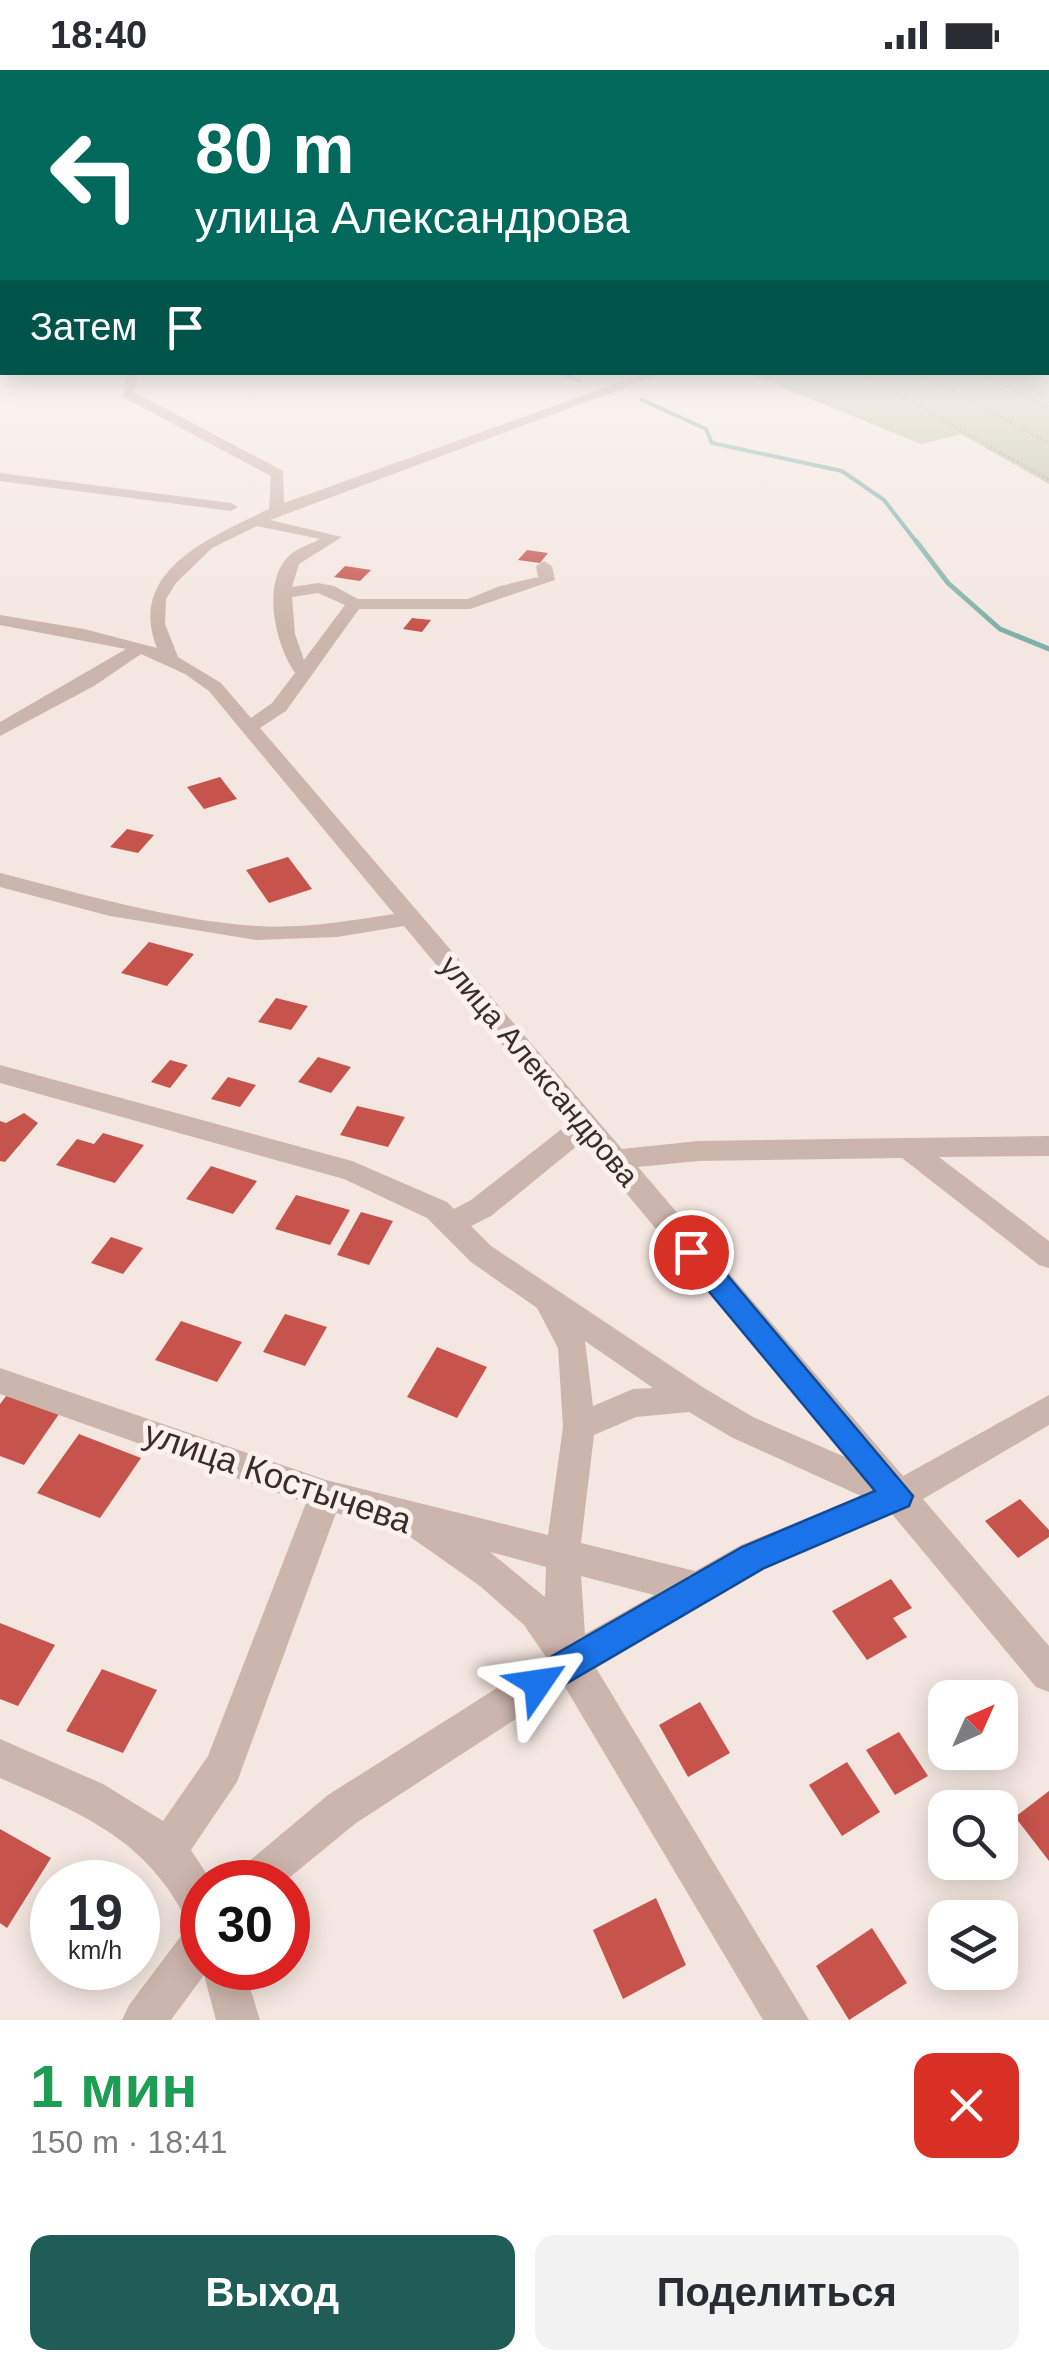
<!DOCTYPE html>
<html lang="ru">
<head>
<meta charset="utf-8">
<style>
	:root { --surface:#fff; --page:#f2f2f3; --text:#2b2b33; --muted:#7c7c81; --accent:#205d56 }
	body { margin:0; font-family:Helvetica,sans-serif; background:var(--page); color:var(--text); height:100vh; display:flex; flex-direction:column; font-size:38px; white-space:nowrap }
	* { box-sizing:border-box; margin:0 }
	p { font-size:32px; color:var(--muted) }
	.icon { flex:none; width:55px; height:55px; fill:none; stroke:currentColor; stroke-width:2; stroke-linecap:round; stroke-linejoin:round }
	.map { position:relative; height:1950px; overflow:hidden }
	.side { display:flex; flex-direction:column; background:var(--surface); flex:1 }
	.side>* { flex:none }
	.banner { position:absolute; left:0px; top:0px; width:1050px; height:305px; box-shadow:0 5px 25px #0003; background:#00695c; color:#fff; overflow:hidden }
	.needle { width:65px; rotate:45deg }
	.tools { position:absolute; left:928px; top:1610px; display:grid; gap:20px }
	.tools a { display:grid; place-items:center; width:90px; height:90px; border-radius:20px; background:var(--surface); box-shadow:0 5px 25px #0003; font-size:50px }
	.speed { position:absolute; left:30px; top:1790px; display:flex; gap:20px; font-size:50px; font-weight:700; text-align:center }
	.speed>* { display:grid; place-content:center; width:130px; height:130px; border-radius:50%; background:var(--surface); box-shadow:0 5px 25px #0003; line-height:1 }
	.speed small { font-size:25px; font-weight:400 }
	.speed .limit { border:15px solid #d22; background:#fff; color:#111 }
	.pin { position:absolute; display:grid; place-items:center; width:85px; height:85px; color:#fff; margin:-42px; border:5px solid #fff; border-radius:50%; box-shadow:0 2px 10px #0007 }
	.me { position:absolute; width:110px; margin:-55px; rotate:58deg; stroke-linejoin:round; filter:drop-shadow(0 0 8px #0008) }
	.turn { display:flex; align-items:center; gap:35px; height:210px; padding:0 30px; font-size:45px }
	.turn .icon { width:130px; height:130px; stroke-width:2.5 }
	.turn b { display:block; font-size:70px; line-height:85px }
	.then { display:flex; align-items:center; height:95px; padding:0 30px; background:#0003; gap:20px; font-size:38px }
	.round { display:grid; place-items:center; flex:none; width:105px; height:105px; border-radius:20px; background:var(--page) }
	.head { display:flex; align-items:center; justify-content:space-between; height:170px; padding:0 30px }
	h1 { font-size:60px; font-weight:800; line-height:75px; color:#1e9e55 }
	.action { display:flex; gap:20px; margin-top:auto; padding:20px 30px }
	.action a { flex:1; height:115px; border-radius:20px; background:var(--accent); color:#fff; font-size:40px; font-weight:800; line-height:115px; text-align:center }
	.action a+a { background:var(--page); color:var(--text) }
	.status { display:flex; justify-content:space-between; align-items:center; height:70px; padding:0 50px; background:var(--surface); direction:ltr }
	.status svg { height:28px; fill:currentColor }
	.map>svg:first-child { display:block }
</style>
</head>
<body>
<div class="status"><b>18:40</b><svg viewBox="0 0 49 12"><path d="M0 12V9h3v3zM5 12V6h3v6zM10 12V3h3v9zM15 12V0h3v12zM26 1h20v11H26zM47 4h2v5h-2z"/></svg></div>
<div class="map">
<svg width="1049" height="1950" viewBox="0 0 1049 1950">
	<rect width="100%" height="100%" fill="#f4e7e1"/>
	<path fill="#bec3a0" d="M1049 287V414L961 364 921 374 748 303 1048 302Z"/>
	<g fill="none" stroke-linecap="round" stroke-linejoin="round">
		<path stroke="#7fb1aa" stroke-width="4" d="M560 302 580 311
			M642 330 706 359 712 373 842 401 884 430 918 474"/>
		<path stroke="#7fb1aa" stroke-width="5" d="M916 471 948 513 1000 559 1049 579"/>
	</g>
	<path fill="#c6534c" d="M527 480 548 483 540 493 518 490Z
		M345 496 371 500 360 511 334 507Z
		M412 548 431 550 422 562 403 559Z
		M220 707 237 729 204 739 187 717Z
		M127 759 154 765 138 783 110 777Z
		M288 787 312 819 269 833 246 800Z
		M149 872 194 884 167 916 121 903Z
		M276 928 308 936 291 960 258 952Z
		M318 987 351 997 331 1023 298 1012Z
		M170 990 188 995 170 1018 151 1012Z
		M228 1007 256 1015 240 1037 211 1029Z
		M357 1036 405 1047 388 1077 340 1065Z
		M24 1043 38 1053 5 1092 0 1091V1051L6 1053Z
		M103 1063 144 1075 115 1113 56 1095 77 1069 94 1074Z
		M211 1096 257 1111 233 1144 186 1129Z
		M296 1125 350 1140 330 1175 275 1159Z
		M361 1142 393 1151 369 1195 337 1185Z
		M111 1167 143 1178 123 1204 91 1193Z
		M285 1244 327 1257 305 1296 263 1282Z
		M181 1251 242 1272 217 1312 155 1290Z
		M437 1277 487 1297 457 1348 407 1327Z
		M7 1325 59 1344 24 1395 0 1386V1334Z
		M79 1364 141 1388 100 1448 37 1423Z
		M1020 1429 1049 1460V1467L1018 1488 985 1451Z
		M891 1509 912 1538 893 1548 907 1567 867 1590 832 1541Z
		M0 1553 55 1575 18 1636 0 1629Z
		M102 1599 157 1620 123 1683 66 1661Z
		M700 1632 730 1683 688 1707 659 1655Z
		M899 1662 928 1706 895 1725 866 1680Z
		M847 1692 880 1742 842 1766 809 1715Z
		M1049 1721V1791L1015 1747Z
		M0 1759 51 1788 7 1858 0 1853Z
		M656 1828 686 1895 623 1929 593 1860Z
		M872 1858 907 1913 849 1950 816 1896Z"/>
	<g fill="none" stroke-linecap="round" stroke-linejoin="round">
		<path stroke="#b89f96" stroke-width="2.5" stroke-dasharray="2.5 2.5" stroke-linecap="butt" d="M860 302 1049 410
			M917 302 1049 373
			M979 302 1049 338
			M1040 302 1049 307"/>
		<path fill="#ccb5ac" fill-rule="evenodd" d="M127 302H139L134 322 283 401 284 433 648 302H667L270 450 342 467 299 494 292 517 318 513 334 516 358 529H468L500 516 538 507 536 496 544 491 552 496 555 510 470 539H359L286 641 260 658 622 1079 698 1071 1049 1066V1086L939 1087 1049 1171V1198L1039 1195 902 1088 698 1091 638 1097 903 1406 1049 1325V1355L923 1429 1049 1576V1622L1036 1617 892 1444 765 1499 596 1598 809 1950H763L565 1617 356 1753 284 1812H235L241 1798 328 1725 546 1587 524 1555 480 1516 399 1459 336 1443 237 1712 191 1780 212 1812H202V1898H244L260 1950H216L204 1905 171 1950H122L129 1935 187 1858 196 1854 187 1851C146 1768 80 1743 0 1708V1669L103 1714 163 1751 208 1686 306 1433 0 1324V1298L326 1410 548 1465 563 1357 558 1278 537 1238 471 1192 427 1148 344 1109 0 1013V995L352 1091 447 1132 454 1139 471 1130 568 1054 404 856 337 867 256 870 110 846 0 817V803C83 824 170 850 256 856 302 859 349 851 394 844L209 621 185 604 141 584 94 616 0 666V652L126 579 0 555V545L84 559 157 578C126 500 212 467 269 439L271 406 123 327ZM257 456 320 469C309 475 294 479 286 489 262 517 276 576 295 603L272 633 251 648 221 613 178 587 165 554 166 529 176 513 212 478ZM318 523 345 535 304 590 295 564 292 527ZM583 1071 845 1387 753 1347 704 1318 491 1176 471 1156 491 1146ZM585 1271 653 1318 633 1319 593 1336ZM689 1342 731 1367 861 1426 741 1475 695 1501 581 1473 594 1365 636 1347ZM490 1482 546 1497 545 1527ZM581 1506 654 1525 585 1564Z
			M0 403 231 433 238 437 231 441 0 411Z"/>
	</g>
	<linearGradient id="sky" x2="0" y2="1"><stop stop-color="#7eb3cf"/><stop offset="0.51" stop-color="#faf4f2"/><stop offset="1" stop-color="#faf4f2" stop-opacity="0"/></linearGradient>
	<rect width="1049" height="560" fill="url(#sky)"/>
	<path fill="#1a73e8" stroke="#114b97" stroke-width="2.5" d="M691 1171 701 1174 913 1426 909 1436 764 1498 538 1630 526 1625 521 1613 526 1601 742 1477 875 1421 682 1189 678 1182 682 1174Z"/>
	<g text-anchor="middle" stroke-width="10" stroke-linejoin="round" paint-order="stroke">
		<g font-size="30" fill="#3a2d2b" stroke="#fbf2ee">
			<text transform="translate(539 1001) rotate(50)" y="10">улица Александрова</text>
		</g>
		<g font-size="35" fill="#3a2d2b" stroke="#fbf2ee">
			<text transform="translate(278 1407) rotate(19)" y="12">улица Костычева</text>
		</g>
	</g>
</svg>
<div class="tools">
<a><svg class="needle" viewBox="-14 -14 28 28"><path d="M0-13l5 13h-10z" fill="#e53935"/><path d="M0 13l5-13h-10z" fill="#7c7c81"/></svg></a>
<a><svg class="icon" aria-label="search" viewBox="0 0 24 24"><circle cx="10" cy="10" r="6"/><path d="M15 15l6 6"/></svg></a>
<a><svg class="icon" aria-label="layers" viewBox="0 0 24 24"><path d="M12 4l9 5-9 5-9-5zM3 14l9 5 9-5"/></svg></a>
</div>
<div class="speed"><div>19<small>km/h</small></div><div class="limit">30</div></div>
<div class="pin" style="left:691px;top:1182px;background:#d93025"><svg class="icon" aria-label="arrive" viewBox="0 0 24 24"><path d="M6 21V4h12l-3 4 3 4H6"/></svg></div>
<svg class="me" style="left:538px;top:1613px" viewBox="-20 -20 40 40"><path d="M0-17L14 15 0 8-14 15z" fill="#1a73e8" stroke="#fff" stroke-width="4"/></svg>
<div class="banner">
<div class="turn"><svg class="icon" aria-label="left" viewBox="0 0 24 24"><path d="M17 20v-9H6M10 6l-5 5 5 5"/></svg><div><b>80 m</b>улица Александрова</div></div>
<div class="then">Затем<svg class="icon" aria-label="arrive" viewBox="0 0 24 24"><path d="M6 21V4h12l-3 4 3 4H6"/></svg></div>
</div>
</div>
<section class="side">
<div class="head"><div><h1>1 мин</h1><p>150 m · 18:41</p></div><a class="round" style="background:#d93025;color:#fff"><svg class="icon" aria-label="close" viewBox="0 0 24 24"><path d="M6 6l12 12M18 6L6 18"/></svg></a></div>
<div class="action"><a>Выход</a><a>Поделиться</a></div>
</section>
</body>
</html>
